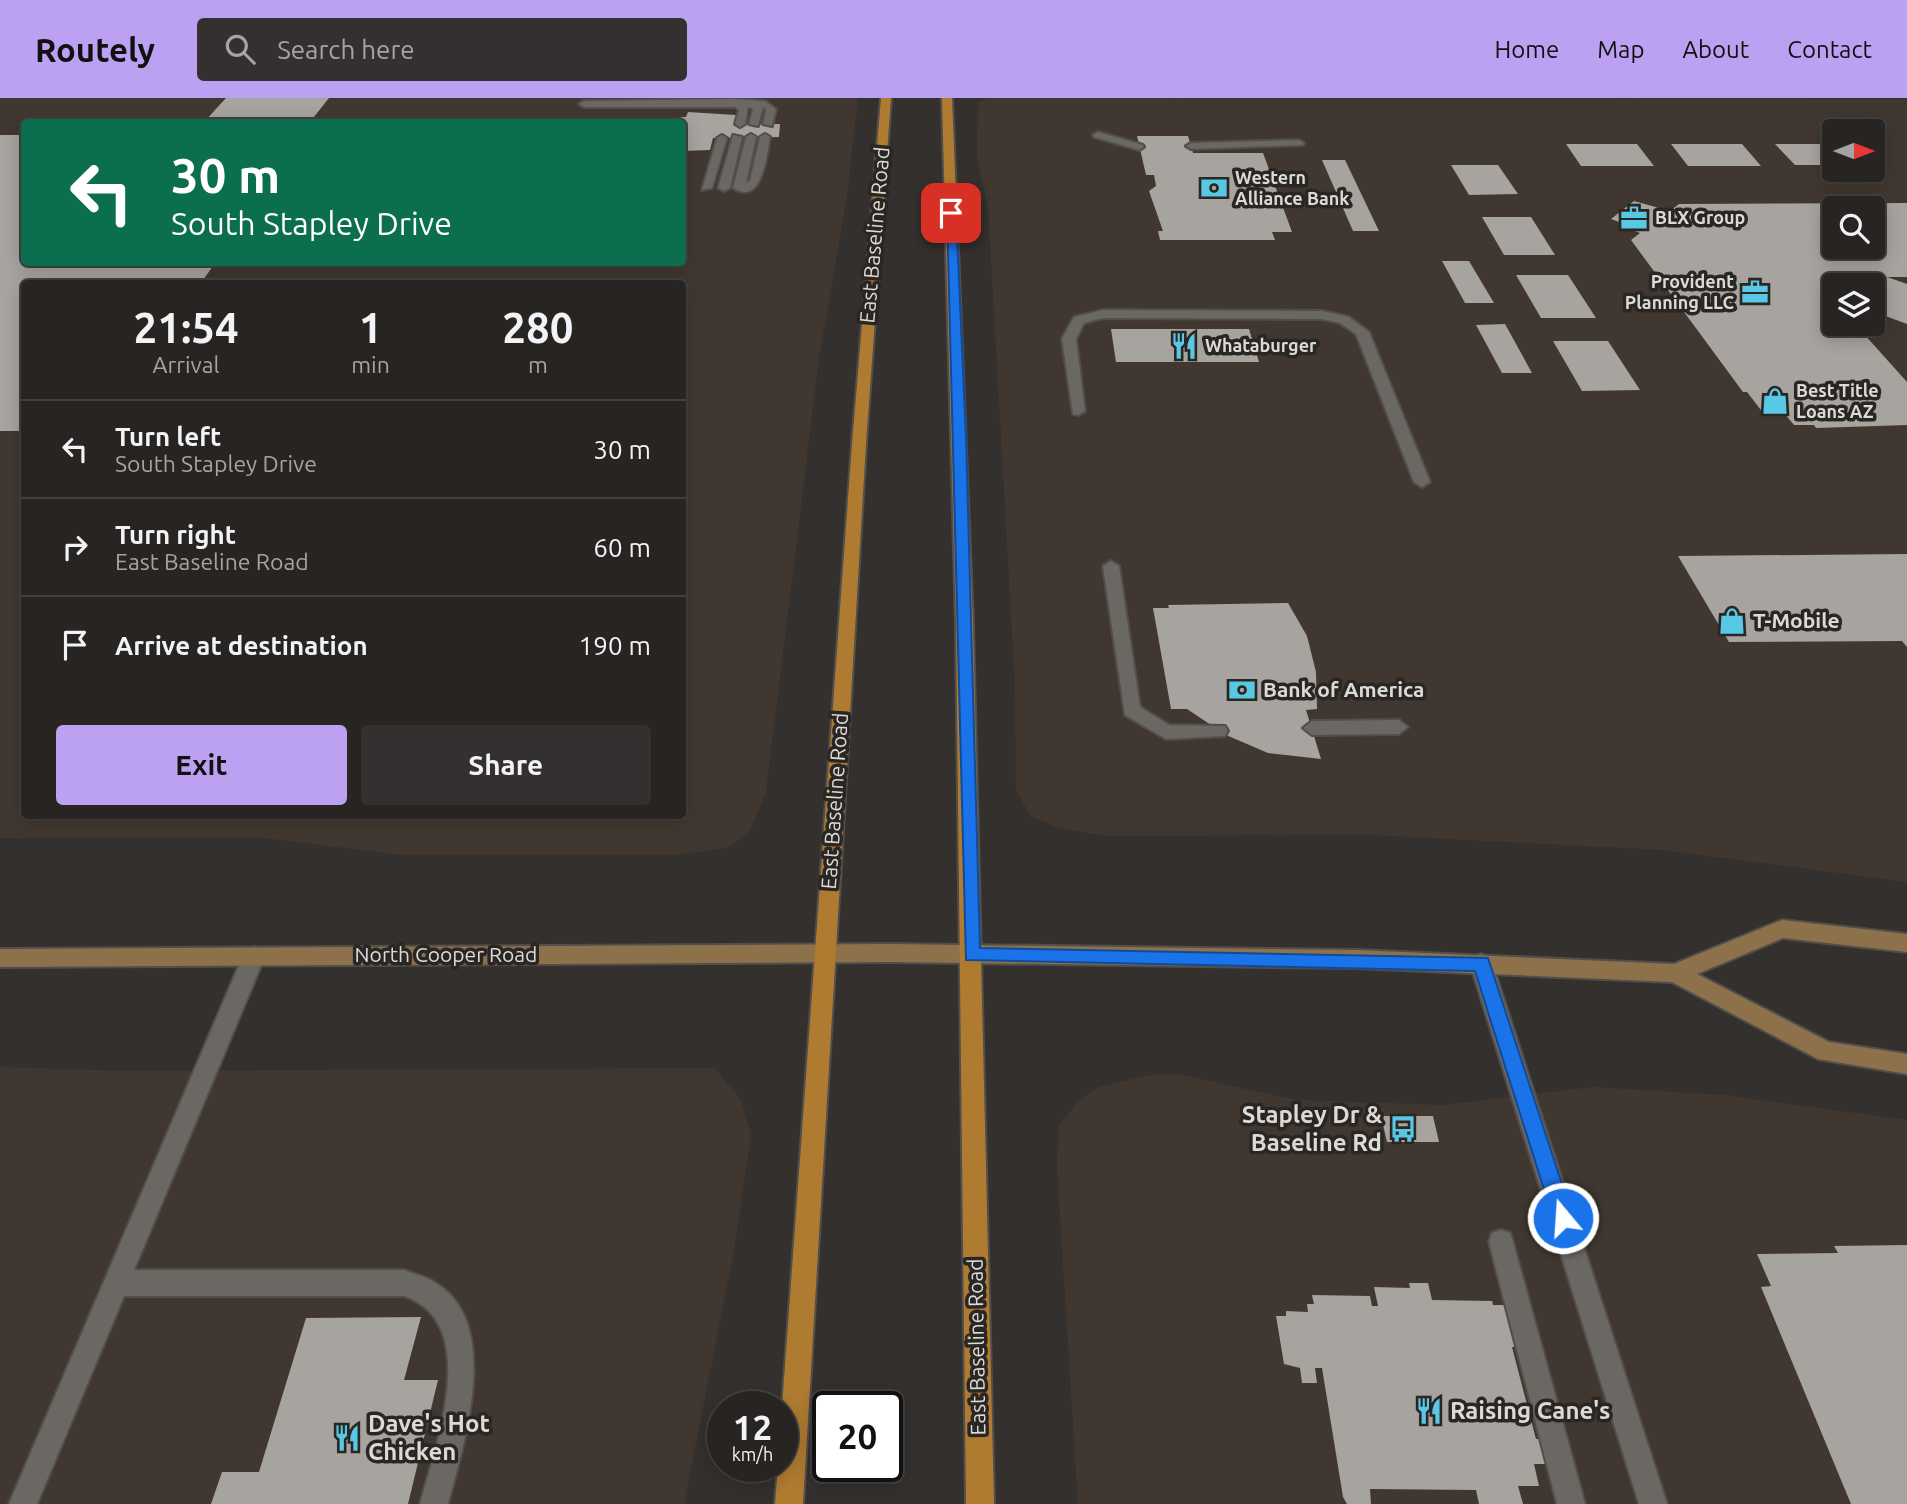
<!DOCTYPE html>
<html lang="en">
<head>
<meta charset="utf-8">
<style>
	:root { --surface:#272422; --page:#33302f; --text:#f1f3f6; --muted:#a4a4a5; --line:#434140; --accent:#bca0f2 }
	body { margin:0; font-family:Ubuntu,sans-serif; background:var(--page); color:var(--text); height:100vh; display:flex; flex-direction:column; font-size:26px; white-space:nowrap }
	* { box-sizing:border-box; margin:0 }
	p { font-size:23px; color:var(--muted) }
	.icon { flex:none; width:38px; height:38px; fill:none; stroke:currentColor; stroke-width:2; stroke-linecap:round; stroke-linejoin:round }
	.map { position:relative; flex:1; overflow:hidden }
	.details { position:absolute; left:21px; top:182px; width:665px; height:539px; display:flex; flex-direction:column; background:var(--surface); border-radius:7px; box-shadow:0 4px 18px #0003,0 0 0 2px var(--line) }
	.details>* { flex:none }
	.guide { position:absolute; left:21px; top:21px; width:665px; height:147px; border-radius:7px; box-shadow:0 4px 18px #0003,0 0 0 2px var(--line); background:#0b6e4f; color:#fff; overflow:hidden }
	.needle { width:46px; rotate:90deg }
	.tools { position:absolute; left:1822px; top:21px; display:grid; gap:14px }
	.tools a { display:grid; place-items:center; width:63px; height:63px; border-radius:7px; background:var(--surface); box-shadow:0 4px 18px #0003,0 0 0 2px var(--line); font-size:35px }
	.speed { position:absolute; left:707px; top:1293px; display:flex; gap:14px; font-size:35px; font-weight:700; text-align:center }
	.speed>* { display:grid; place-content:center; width:91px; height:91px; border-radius:50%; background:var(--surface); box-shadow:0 4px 18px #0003,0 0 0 2px var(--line); line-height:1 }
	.speed small { font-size:18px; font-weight:400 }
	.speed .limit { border:4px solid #111; border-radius:10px; background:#fff; color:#111 }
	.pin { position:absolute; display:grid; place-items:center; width:60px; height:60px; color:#fff; margin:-30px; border-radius:14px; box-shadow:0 4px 10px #0006 }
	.me { position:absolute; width:77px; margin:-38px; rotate:342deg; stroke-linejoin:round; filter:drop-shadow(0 0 5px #0008) }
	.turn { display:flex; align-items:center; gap:24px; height:147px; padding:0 35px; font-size:32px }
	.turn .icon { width:91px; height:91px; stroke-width:2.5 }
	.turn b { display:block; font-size:49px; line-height:60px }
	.eta { display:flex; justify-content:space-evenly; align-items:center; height:119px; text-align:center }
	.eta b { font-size:42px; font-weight:700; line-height:49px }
	.button { display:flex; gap:14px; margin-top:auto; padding:14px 35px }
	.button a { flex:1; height:80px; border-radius:7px; background:var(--accent); color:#111; font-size:28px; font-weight:700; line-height:80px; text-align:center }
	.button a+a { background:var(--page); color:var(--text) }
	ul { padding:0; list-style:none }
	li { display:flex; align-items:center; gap:21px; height:98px; padding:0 35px; border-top:2px solid var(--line) }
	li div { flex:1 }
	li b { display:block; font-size:26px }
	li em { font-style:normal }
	header { display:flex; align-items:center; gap:42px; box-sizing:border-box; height:98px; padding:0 35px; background:var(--accent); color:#111 }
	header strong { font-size:33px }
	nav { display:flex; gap:38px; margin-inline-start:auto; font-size:24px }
	.search { width:490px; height:63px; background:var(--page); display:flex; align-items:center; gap:18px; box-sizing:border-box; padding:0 24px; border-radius:7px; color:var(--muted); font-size:26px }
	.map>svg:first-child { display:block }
</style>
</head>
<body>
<header>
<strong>Routely</strong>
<div class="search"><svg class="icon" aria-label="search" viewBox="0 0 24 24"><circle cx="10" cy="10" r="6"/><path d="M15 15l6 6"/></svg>Search here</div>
<nav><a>Home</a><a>Map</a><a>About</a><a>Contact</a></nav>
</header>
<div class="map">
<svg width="1907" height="1406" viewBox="0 0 1907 1406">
	<rect width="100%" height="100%" fill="#34302d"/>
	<path fill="#403830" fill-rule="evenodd" d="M0 0H858L847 98 819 260 766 694 750 733 727 750 675 757H402L264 740H0ZM24 24H682V164H24ZM24 186H682V718H24Z
		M989 0 1907 1V784L1663 752 1371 737 1104 738 1059 730 1031 718 1016 693 1015 588 988 108 977 60 978 4ZM1834 33H1872V72H1834ZM1834 110H1872V149H1834ZM1834 187H1872V226H1834Z
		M0 969 128 973 715 970 741 1002 751 1036 734 1153 684 1406H0Z
		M1150 977H1182L1296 1002 1444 1007 1593 989 1723 997 1907 1022V1406H1078L1057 1067 1059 1027 1079 1003 1098 989Z"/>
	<path fill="#a7a39f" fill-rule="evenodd" d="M226 0H329L310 24H204Z
		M688 14 736 17 734 26H780L779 39 713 40 710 52 682 53V24H632L633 20 686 19Z
		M0 37H24V164H216L200 186H24V333H0Z
		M1137 38H1188L1193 55H1263L1292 134H1272L1275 142H1160L1158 133H1163L1149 93 1156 88 1154 77H1146Z
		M1566 46H1637L1654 68H1581Z
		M1671 46H1742L1761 68H1688Z
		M1775 46H1834V67H1795Z
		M1322 62H1345L1379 133H1353Z
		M1451 67H1498L1518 96 1469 97Z
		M1634 103 1670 113 1679 106 1907 105V179H1887L1907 186V226L1872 213V187H1834V226H1855L1907 284V327L1816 330 1814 327H1794L1784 315 1764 316 1747 294H1743L1631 142 1640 135 1635 133 1638 131 1611 121ZM1834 110H1872V149H1834Z
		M1482 119H1531L1555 157H1504Z
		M1442 163H1469L1494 205H1465Z
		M1516 177H1568L1596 220H1541Z
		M1505 226 1532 275H1502L1476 227Z
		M1111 231H1249L1259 264H1116Z
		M1553 243H1608L1640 292 1582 293Z
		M1907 456V549L1902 543 1729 544 1678 458Z
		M1288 505 1307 538 1316 574 1317 611 1306 612 1321 661 1268 655 1226 637 1187 611H1171L1153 510H1169L1168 507Z
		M1381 1018H1433L1439 1044H1387Z
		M1907 1147V1406H1851L1761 1189 1771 1188 1757 1156 1838 1155 1834 1148Z
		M1409 1185H1428L1432 1202 1492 1203 1493 1207H1507L1518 1249H1512L1536 1341H1543L1550 1366H1534L1539 1388H1518L1523 1406H1479L1476 1392 1370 1391 1371 1406H1347L1343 1399 1322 1270H1315L1317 1285H1302L1300 1270 1284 1266 1276 1218H1286V1213L1308 1214 1307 1206H1314L1312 1197 1370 1198 1372 1208H1378L1374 1189 1410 1190Z
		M421 1219 404 1282H438L408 1406H211L222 1374H259L306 1220Z"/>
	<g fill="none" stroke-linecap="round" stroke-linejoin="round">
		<defs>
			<path id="service" d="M735 1 765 3 776 11 772 28 763 26 766 12 763 9 758 28 749 26 753 11 748 9 745 26 740 29 735 26 739 12 735 9H584L579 6 584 3Z
				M1098 34 1143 47 1144 49 1139 52 1094 39 1093 37Z
				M751 36 756 39 746 85 750 82 760 39 765 36 770 39C767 56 762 109 733 90L746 39Z
				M722 37 727 40 712 90 702 92 717 40Z
				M733 37 742 39 730 90 724 93 718 90Z
				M1299 42 1304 45 1303 47 1191 51 1186 48 1191 45Z
				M1103 212 1322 213 1349 219 1369 234 1430 384 1422 389 1414 384 1356 236 1340 225 1322 221 1103 220 1084 225 1076 241 1085 313 1078 317 1073 316 1062 241 1074 219Z
				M1111 463 1119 468 1140 609 1169 627 1225 628 1228 633 1225 638 1166 641 1125 617 1103 468Z
				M1399 622 1408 629 1399 636 1312 637 1303 630 1312 623Z
				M254 849 262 852 265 858 134 1172H404C414 1176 425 1178 434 1184 504 1224 463 1347 448 1406H420C435 1350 483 1224 404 1198H124L37 1406H9L243 858 246 852Z
				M1481 856 1489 859 1492 865 1667 1406H1639L1470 865 1473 859Z
				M1501 1132 1510 1135 1513 1144 1585 1406H1557L1489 1144 1492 1135Z"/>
			<path id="secondary" d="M1782 822 1907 836V854L1783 840 1697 876 1829 944 1907 956V976L1818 961 1672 884 1357 870 892 864 0 869V851L892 846 1357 852 1674 866Z"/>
			<path id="primary" d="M881 0H891L866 346 803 1406H775L778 1368H782V1309L852 346Z
				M942 0H952L973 527 994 1406H966L956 527Z"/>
		</defs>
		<use href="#service" stroke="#514e4b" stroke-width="4"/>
		<use href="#secondary" stroke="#514e4b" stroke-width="4"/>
		<use href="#primary" stroke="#514e4b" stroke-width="4"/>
		<use href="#service" fill="#6b6763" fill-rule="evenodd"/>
		<use href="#secondary" fill="#8d714a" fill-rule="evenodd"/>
		<use href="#primary" fill="#af7b31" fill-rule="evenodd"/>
	</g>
	<path fill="#1a73e8" stroke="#114b97" stroke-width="2" d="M951 112 956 115 966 339 980 850 1488 860 1573 1120 1570 1127 1563 1130 1556 1127 1553 1120 1475 873 966 862 947 115Z"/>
	<defs>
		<symbol id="bank-bare" viewBox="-9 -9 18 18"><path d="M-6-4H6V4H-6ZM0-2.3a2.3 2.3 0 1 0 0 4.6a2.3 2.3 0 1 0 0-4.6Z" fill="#58c8e4" stroke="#2a2623" stroke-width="2.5" paint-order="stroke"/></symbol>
		<symbol id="office-bare" viewBox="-9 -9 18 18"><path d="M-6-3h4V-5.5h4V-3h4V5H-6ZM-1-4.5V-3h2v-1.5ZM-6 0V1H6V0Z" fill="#58c8e4" stroke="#2a2623" stroke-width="2.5" paint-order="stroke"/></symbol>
		<symbol id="restaurant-bare" viewBox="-9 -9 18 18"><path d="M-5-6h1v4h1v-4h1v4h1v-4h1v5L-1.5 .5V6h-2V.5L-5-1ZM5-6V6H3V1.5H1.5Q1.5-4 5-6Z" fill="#58c8e4" stroke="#2a2623" stroke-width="2.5" paint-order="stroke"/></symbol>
		<symbol id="shop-bare" viewBox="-9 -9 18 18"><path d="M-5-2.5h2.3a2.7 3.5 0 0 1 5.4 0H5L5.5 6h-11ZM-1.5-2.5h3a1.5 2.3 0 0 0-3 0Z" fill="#58c8e4" stroke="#2a2623" stroke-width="2.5" paint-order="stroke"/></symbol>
		<symbol id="bus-bare" viewBox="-9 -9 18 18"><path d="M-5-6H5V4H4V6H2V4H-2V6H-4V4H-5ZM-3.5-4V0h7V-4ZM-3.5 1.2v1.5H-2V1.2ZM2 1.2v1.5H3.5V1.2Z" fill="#58c8e4" stroke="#2a2623" stroke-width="2.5" paint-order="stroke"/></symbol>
	</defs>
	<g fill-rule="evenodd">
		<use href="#bank-bare" x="1195" y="71" width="38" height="38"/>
		<use href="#office-bare" x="1615" y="101" width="38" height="38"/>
		<use href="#office-bare" x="1736" y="175" width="38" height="38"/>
		<use href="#restaurant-bare" x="1165" y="229" width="38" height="38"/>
		<use href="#shop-bare" x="1756" y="284" width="38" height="38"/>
		<use href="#shop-bare" x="1713" y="504" width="38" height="38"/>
		<use href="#bank-bare" x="1223" y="573" width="38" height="38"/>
		<use href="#bus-bare" x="1384" y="1012" width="38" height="38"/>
		<use href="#restaurant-bare" x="1410" y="1294" width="38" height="38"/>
		<use href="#restaurant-bare" x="328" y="1321" width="38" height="38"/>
	</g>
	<g text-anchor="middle" stroke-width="7" stroke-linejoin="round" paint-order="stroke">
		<g font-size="18" font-weight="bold" fill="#dcdad7" stroke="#2a2623" text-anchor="start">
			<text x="1235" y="86">Western<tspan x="1235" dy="21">Alliance Bank</tspan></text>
			<text x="1655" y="126">BLX Group</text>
			<text x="1734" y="190" text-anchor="end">Provident<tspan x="1734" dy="21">Planning LLC</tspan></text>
			<text x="1205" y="254">Whataburger</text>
			<text x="1796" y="299">Best Title<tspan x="1796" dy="21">Loans AZ</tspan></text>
		</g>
		<g font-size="21" fill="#dcdad7" stroke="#2a2623">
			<text transform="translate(875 137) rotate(-85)" y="7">East Baseline Road</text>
			<text transform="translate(835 703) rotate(-86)" y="7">East Baseline Road</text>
			<text x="446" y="864">North Cooper Road</text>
			<text transform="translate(977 1249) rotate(-91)" y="7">East Baseline Road</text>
		</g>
		<g font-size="21" font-weight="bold" fill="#dcdad7" stroke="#2a2623" text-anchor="start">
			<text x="1753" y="530">T-Mobile</text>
			<text x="1263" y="599">Bank of America</text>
		</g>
		<g font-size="24" font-weight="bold" fill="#dcdad7" stroke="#2a2623" text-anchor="start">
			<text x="1382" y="1025" text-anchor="end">Stapley Dr &amp;<tspan x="1382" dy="28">Baseline Rd</tspan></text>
			<text x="1450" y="1321">Raising Cane's</text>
			<text x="368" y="1334">Dave's Hot<tspan x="368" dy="28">Chicken</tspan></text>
		</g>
	</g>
</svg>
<div class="tools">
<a><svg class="needle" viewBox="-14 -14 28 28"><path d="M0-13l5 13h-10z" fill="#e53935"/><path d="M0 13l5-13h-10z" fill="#a4a4a5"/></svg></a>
<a><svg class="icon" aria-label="search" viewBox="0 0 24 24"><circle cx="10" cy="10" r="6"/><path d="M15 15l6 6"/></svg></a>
<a><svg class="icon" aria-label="layers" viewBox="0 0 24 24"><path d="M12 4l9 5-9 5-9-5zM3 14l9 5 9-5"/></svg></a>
</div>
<div class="speed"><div>12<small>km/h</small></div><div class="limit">20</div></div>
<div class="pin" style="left:951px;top:115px;background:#d93025"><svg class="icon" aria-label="arrive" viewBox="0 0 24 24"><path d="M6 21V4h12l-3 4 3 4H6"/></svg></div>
<svg class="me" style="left:1563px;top:1120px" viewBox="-20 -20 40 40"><circle r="17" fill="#1a73e8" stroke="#fff" stroke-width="3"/><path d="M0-11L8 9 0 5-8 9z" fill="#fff"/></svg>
<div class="guide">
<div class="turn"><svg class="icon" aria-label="left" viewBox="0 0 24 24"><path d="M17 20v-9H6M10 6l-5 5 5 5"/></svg><div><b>30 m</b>South Stapley Drive</div></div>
</div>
<section class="details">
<div class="eta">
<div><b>21:54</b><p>Arrival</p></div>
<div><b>1</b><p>min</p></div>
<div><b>280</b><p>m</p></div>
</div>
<ul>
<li><svg class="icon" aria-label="left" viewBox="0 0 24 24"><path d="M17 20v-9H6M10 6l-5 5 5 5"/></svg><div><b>Turn left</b><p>South Stapley Drive</p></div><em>30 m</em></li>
<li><svg class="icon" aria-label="right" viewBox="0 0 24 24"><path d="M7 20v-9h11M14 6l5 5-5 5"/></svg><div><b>Turn right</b><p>East Baseline Road</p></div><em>60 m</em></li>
<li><svg class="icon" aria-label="arrive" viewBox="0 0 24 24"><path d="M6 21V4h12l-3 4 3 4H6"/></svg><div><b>Arrive at destination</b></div><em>190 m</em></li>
</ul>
<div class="button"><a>Exit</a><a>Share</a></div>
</section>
</div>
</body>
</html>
